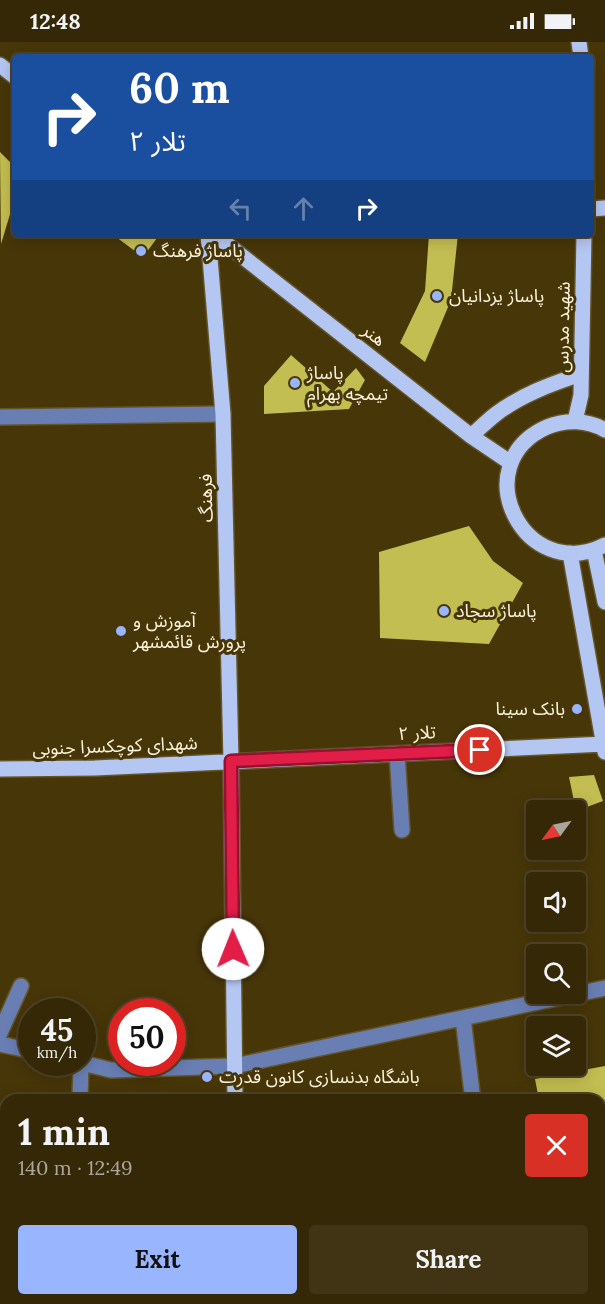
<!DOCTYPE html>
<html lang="en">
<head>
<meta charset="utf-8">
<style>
	:root { --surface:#352806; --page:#403414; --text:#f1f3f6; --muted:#aaa69b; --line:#4f4428; --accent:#98b5fd }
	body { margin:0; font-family:Lora,"Noto Sans Arabic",serif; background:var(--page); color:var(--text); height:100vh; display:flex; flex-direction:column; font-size:22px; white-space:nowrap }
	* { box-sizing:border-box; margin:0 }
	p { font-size:20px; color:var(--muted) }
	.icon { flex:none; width:33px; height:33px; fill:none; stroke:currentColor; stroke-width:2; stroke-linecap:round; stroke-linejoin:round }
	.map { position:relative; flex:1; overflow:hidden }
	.details { position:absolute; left:0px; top:1052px; width:606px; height:212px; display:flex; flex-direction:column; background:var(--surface); border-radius:18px 18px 0 0; box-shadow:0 3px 15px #0003,0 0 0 2px var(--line) }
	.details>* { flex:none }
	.banner { position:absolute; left:12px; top:12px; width:582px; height:183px; border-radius:6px; box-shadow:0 3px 15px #0003,0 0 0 2px var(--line); background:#1a4fa0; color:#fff; overflow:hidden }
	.needle { width:39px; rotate:237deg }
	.tools { position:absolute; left:526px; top:758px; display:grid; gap:12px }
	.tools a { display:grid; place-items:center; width:60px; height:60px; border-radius:6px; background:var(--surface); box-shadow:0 3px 15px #0003,0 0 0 2px var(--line); font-size:30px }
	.speed { position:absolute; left:18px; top:956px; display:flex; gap:12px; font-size:30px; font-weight:700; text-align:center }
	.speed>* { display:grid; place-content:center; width:78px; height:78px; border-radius:50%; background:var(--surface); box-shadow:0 3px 15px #0003,0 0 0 2px var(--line); line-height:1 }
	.speed small { font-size:15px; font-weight:400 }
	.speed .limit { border:9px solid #d22; background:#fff; color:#111 }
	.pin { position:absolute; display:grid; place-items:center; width:51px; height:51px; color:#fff; margin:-26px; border:3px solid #fff; border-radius:50%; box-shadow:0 2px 6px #0007 }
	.me { position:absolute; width:66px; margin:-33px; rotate:359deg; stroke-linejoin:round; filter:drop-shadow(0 0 4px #0008) }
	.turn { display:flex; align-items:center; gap:21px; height:126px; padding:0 18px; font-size:27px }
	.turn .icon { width:78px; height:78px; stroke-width:2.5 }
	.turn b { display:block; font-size:42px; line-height:51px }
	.lanes { display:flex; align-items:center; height:57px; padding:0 18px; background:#0003; justify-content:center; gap:30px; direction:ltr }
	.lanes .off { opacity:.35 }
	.round { display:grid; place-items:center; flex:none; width:63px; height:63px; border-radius:6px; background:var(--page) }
	.headline { display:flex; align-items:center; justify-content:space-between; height:102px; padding:0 18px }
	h1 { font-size:36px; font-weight:700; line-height:45px }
	.button { display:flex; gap:12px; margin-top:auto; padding:12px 18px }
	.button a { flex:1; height:69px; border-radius:6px; background:var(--accent); color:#111; font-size:24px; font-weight:700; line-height:69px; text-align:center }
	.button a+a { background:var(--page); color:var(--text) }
	.status { display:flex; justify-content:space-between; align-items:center; height:42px; padding:0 30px; background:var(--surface); direction:ltr }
	.status svg { height:16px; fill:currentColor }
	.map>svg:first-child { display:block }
</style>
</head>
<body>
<div class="status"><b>12:48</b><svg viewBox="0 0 49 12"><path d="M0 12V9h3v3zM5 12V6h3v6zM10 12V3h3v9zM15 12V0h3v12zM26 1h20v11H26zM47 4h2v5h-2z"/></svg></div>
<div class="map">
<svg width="605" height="1262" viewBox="0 0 605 1262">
	<rect width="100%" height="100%" fill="#473608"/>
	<path fill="#c3be51" d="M0 110 15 125V156L1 202Z
		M112 192H160L143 215Z
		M429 192H458L451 258 425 320 400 301 425 249Z
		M291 313 333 350 356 326 365 338 349 367 264 372V344Z
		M469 484 493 519 523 541 489 602 380 596 379 510Z
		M594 733 603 759 576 769 569 735Z
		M605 1024V1090L600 1091V1058H539L535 1037Z"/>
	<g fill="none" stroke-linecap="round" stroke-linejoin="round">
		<defs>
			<path id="minor" d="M0 375 223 372
				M397 712 402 788
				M463 976 472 1051
				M0 991 21 944
				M0 1002 32 1009
				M78 1020 111 1028 234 1024 605 946
				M80 1058 81 1021
				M600 1192 605 1191
				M434 1257 436 1262
				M340 1262 358 1257"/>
			<path id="major" d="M579 0 581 15
				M0 23 15 35
				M591 167 605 166
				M208 192 223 372 231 719 235 1058
				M214 192 471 394 511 421
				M575 379 581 353 584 192
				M605 388C588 378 566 377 547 385 464 422 524 544 605 503
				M471 394C479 387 487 379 496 372 521 353 551 342 581 332
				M594 508 605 560
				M570 511 605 710
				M0 727 95 726 605 702
				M238 1257V1262"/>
		</defs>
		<use href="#minor" stroke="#64542a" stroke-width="18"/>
		<use href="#major" stroke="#64542a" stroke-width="18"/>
		<use href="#minor" stroke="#697fb4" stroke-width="15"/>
		<use href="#major" stroke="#b4c6f2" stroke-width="15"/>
	</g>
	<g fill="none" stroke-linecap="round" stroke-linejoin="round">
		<defs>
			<path id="route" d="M233 907 231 719 480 708"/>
		</defs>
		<use href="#route" stroke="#92132f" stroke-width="15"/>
		<use href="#route" stroke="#e11d48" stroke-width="10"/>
	</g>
	<g fill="#98b5fd" stroke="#473608" stroke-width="2">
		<circle cx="141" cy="209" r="6"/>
		<circle cx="437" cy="254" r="6"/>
		<circle cx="295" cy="341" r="6"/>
		<circle cx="444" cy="569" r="6"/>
		<circle cx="121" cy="589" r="6"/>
		<circle cx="577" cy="667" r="6"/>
		<circle cx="207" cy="1035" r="6"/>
	</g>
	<g text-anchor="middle" stroke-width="6" stroke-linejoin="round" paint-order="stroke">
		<g font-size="18" fill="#fef4dd" stroke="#473608" text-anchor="start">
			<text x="153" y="215">پاساژ فرهنگ</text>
			<text x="449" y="260">پاساژ یزدانیان</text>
			<text x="307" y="337">پاساژ<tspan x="307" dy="21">تیمچه بهرام</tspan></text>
			<text x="456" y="575">پاساژ سجاد</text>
			<text x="133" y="585">آموزش و<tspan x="133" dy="21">پرورش قائمشهر</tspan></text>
			<text x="565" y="673" text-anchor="end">بانک سینا</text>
			<text x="219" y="1041">باشگاه بدنسازی کانون قدرت</text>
		</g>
		<g font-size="18" fill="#fef4dd" stroke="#473608">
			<text transform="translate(563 285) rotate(-89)" y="6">شهید مدرس</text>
			<text transform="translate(374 293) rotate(38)" y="6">هنر</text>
			<text transform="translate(206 456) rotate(-91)" y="6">فرهنگ</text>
			<text transform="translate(417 691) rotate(-3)" y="6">تلار ۲</text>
			<text transform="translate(115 704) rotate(-2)" y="6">شهدای کوچکسرا جنوبی</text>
		</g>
	</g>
</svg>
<div class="tools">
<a><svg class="needle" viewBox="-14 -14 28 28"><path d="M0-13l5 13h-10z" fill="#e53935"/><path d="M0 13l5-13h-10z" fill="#aaa69b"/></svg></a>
<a><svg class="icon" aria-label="sound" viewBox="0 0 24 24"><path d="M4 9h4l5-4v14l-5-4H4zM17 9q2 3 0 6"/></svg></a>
<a><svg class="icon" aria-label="search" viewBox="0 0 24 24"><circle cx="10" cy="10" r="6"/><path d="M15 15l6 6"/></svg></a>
<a><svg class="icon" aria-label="layers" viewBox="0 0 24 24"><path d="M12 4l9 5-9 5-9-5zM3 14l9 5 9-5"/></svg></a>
</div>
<div class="speed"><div>45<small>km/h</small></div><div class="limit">50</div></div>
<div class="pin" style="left:480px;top:708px;background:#d93025"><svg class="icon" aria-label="arrive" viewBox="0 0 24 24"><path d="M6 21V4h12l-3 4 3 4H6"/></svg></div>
<svg class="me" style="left:233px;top:907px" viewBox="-20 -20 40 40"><circle r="19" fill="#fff"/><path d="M0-13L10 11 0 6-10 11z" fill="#e11d48"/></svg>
<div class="banner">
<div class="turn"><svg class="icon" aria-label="right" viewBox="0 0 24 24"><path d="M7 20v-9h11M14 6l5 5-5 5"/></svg><div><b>60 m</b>تلار ۲</div></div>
<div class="lanes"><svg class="icon off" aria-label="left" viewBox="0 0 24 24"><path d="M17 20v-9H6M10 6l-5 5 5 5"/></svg><svg class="icon off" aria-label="ahead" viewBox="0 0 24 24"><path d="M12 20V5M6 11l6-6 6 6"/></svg><svg class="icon" aria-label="right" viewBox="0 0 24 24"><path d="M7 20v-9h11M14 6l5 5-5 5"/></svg></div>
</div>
<section class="details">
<div class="headline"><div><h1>1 min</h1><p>140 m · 12:49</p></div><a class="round" style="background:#d93025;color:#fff"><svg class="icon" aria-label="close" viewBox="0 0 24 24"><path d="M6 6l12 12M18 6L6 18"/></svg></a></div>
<div class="button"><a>Exit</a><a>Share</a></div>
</section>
</div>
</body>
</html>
